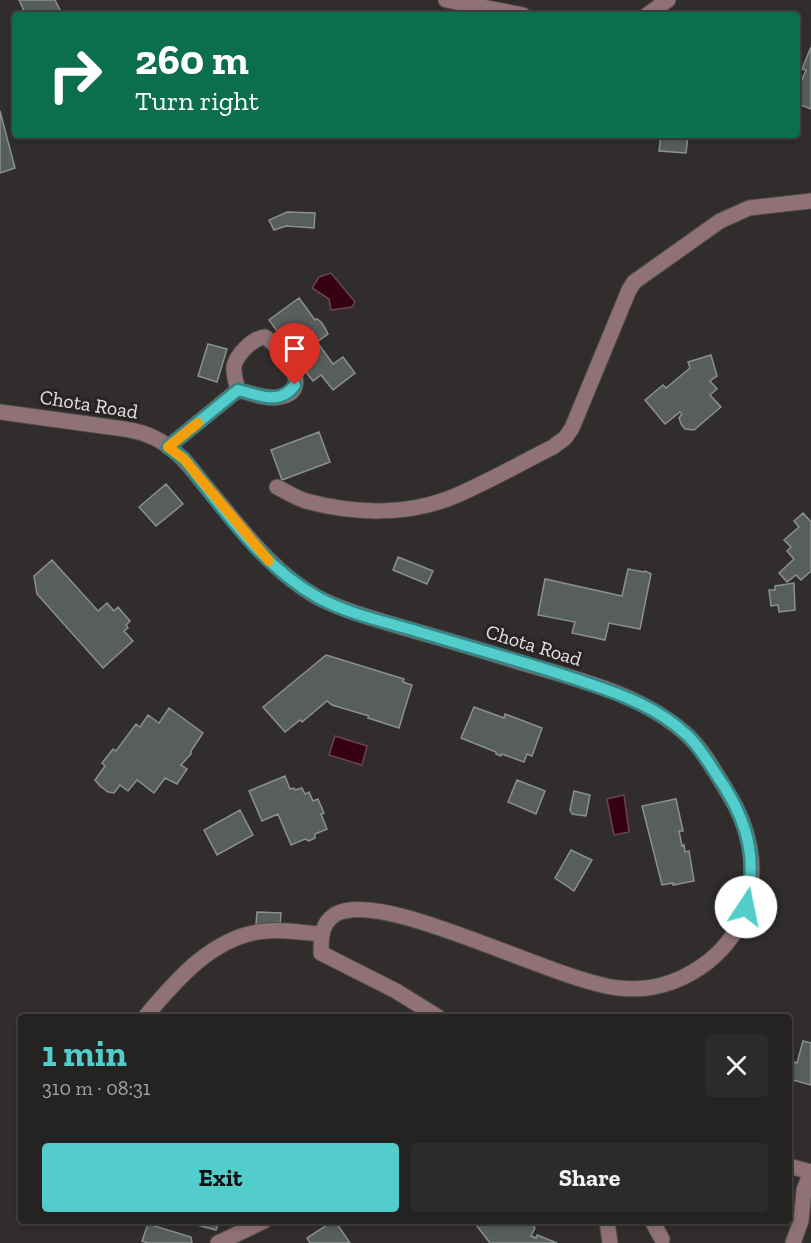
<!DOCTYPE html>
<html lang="en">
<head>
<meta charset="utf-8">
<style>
	:root { --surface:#252222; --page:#2d2a2a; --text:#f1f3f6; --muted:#a3a4a5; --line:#423f40; --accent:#53cdcb }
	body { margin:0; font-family:"Zilla Slab",serif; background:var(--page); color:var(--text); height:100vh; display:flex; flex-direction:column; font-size:22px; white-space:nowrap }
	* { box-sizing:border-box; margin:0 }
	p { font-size:20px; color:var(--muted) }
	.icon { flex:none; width:33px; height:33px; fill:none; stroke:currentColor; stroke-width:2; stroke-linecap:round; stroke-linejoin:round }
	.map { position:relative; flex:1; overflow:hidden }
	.sheet { position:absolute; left:18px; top:1014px; width:774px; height:210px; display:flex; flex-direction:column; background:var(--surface); border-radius:6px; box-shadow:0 3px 9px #0003,0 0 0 2px var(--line) }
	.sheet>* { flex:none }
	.banner { position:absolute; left:12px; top:12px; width:788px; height:126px; border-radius:6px; box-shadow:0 3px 9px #0003,0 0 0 2px var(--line); background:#0b6e4f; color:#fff; overflow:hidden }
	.pin { position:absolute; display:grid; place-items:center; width:51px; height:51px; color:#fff; margin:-62px -26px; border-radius:50% 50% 50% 0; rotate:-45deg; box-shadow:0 0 6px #0007 }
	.pin .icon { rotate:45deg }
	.me { position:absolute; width:66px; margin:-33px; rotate:11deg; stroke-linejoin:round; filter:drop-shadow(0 0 4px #0008) }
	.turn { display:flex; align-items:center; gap:21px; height:126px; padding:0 24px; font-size:27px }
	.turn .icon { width:78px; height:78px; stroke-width:2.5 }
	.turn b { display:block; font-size:42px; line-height:51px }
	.round { display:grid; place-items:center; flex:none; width:63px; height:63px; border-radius:6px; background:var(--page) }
	.overview { display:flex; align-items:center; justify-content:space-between; height:102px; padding:0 24px }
	h1 { font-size:36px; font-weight:700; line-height:45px; color:var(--accent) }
	.cta { display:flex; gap:12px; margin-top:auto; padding:12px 24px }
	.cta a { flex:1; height:69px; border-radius:6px; background:var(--accent); color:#111; font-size:24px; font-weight:700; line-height:69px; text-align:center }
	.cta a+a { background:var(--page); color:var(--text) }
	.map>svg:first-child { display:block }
</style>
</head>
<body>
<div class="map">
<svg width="811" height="1243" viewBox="0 0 811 1243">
	<rect width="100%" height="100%" fill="#312d2d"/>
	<path fill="#360111" stroke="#6a4450" stroke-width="1.5" d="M331 273 355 302 352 307 331 310 329 299 312 288 319 277Z
		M335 736 367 746 362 765 329 755Z
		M624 795 629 832 614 835 607 799Z"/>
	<path fill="#585d5d" stroke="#8a9090" stroke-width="1.5" d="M19 0H55L60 10 49 15H26Z
		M811 47V109L796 103V94L806 70 802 69Z
		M0 111 15 168 0 173Z
		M661 135H688L686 153 659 151Z
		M287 212 315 213 314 228 286 226 274 230 269 220Z
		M299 298 315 320 317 319 321 322 325 328 328 334 317 342 333 364 343 357 355 373 333 390 321 375 313 381 283 343 285 342 269 320Z
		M208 344 227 349 217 382 198 376Z
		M711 355 717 376 710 381 717 389 710 395 721 407 694 430 685 429 681 424 679 418 682 414 680 412 665 424 645 400 663 385 666 388 690 368 688 362Z
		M319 432 330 462 282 480 271 450Z
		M166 484 183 504 156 526 139 507Z
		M803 513 811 522V571L801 580 796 575 787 582 779 573 794 559 787 551 791 547 784 540 799 527 794 521Z
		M398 557 433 571 427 584 393 570Z
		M52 560 98 611 107 603 114 611 118 607 130 621 126 625 128 628 124 631 133 641 103 668 37 594 34 576Z
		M628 569 644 572 645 571 651 574 640 629 609 623 605 640 572 633 575 622 538 615 545 579 622 596Z
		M794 583 795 610 779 612 778 605 771 606 769 590H775V586Z
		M326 655 404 679 403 682 412 685 399 728 368 718 369 716 332 705 327 701 302 722 300 720 285 732 263 707Z
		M474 707 504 718 505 714 542 728 532 756 527 754 524 762 502 754 501 756 496 754V752L461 738Z
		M169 708 203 733 191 751V754L181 765 187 769 177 784 165 778 154 793 137 780 128 791 120 785 114 793 108 792 100 786 95 780 105 766 102 763 113 749 116 751 136 724 140 727 148 715 159 723Z
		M285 776 290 789 294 788 295 790 302 788 305 794 309 792 313 801 318 799 324 813 321 814 327 829 315 834V838L309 841 305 839 291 845 278 814 262 821 249 791Z
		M517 780 545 791 536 814 508 802Z
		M574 791 590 795 586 816 572 814 570 810Z
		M676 799 683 831H679L682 846 684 845 685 852 689 851 694 881 673 885V883L662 885 642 806Z
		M240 810 253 835 217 855 204 830Z
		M571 850 592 860 574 891 555 878Z
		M257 912 281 913 280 926 256 924Z
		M803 1041 811 1043V1085L789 1079 791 1061 797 1063Z
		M182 1221H219L216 1230Z
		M333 1221H335L350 1243H310L307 1238Z
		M473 1221H530L535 1228 531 1236 536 1238 537 1235 557 1243H490Z
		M148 1224 191 1237 192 1243H148L142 1241Z"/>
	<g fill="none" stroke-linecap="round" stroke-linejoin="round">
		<defs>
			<path id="minor" d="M446 0 523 15
				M647 15 668 0
				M0 412C29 416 59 420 88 424 112 428 139 428 160 441 180 452 193 471 207 488 241 528 271 571 317 597 344 611 372 618 401 627 444 639 487 652 529 665 584 681 641 695 685 733 703 749 715 772 728 793 749 826 759 868 746 907 740 928 726 947 709 961 682 982 653 992 619 988 555 982 384 888 336 914 321 923 321 937 321 953L396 991 438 1017
				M168 447 238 390C236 382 233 374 234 366 237 354 253 338 265 337 281 347 316 390 280 397 267 400 251 393 238 390
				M277 487C287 492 296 498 306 501 354 514 408 516 455 496 488 482 521 463 553 447L565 438 572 428 629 290 634 282 720 221 749 208 811 201
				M145 1017C176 980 214 935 266 931 283 929 303 933 321 934
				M789 1166 811 1172
				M607 1221 610 1243
				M652 1221 662 1239
				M218 1243 264 1221
				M793 1243 801 1221 804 1190 811 1172"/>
		</defs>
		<use href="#minor" stroke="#4e4a4a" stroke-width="17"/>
		<use href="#minor" stroke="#907276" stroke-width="15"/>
	</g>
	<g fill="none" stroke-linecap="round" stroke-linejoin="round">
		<defs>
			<path id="route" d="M295 385C280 406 259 395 238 390L168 447 184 459C224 509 262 567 319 598 349 614 382 621 413 630 471 648 530 663 587 683 623 695 658 708 687 735 702 749 712 769 724 786 749 826 757 861 746 907"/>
		</defs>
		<use href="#route" stroke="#368584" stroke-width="15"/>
		<use href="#route" stroke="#53cdcb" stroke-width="10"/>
		<path stroke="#f59e0b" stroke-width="10" d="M198 423 168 447 184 459 269 561"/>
	</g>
	<g text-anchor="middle" stroke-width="6" stroke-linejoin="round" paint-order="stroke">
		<g font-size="20" fill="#e5e2e2" stroke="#282324">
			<text transform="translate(89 404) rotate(9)" y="7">Chota Road</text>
			<text transform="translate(534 645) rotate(17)" y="7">Chota Road</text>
		</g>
	</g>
</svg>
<div class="pin" style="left:295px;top:385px;background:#d93025"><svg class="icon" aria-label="arrive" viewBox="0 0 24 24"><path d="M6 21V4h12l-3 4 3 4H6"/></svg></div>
<svg class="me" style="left:746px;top:907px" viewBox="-20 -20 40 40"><circle r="19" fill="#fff"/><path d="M0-13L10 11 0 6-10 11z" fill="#53cdcb"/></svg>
<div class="banner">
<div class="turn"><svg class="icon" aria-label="right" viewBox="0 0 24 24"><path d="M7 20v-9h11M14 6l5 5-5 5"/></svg><div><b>260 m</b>Turn right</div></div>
</div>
<section class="sheet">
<div class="overview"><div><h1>1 min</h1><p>310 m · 08:31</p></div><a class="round"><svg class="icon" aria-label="close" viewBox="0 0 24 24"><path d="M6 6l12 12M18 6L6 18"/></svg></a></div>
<div class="cta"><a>Exit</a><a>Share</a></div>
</section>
</div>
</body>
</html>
